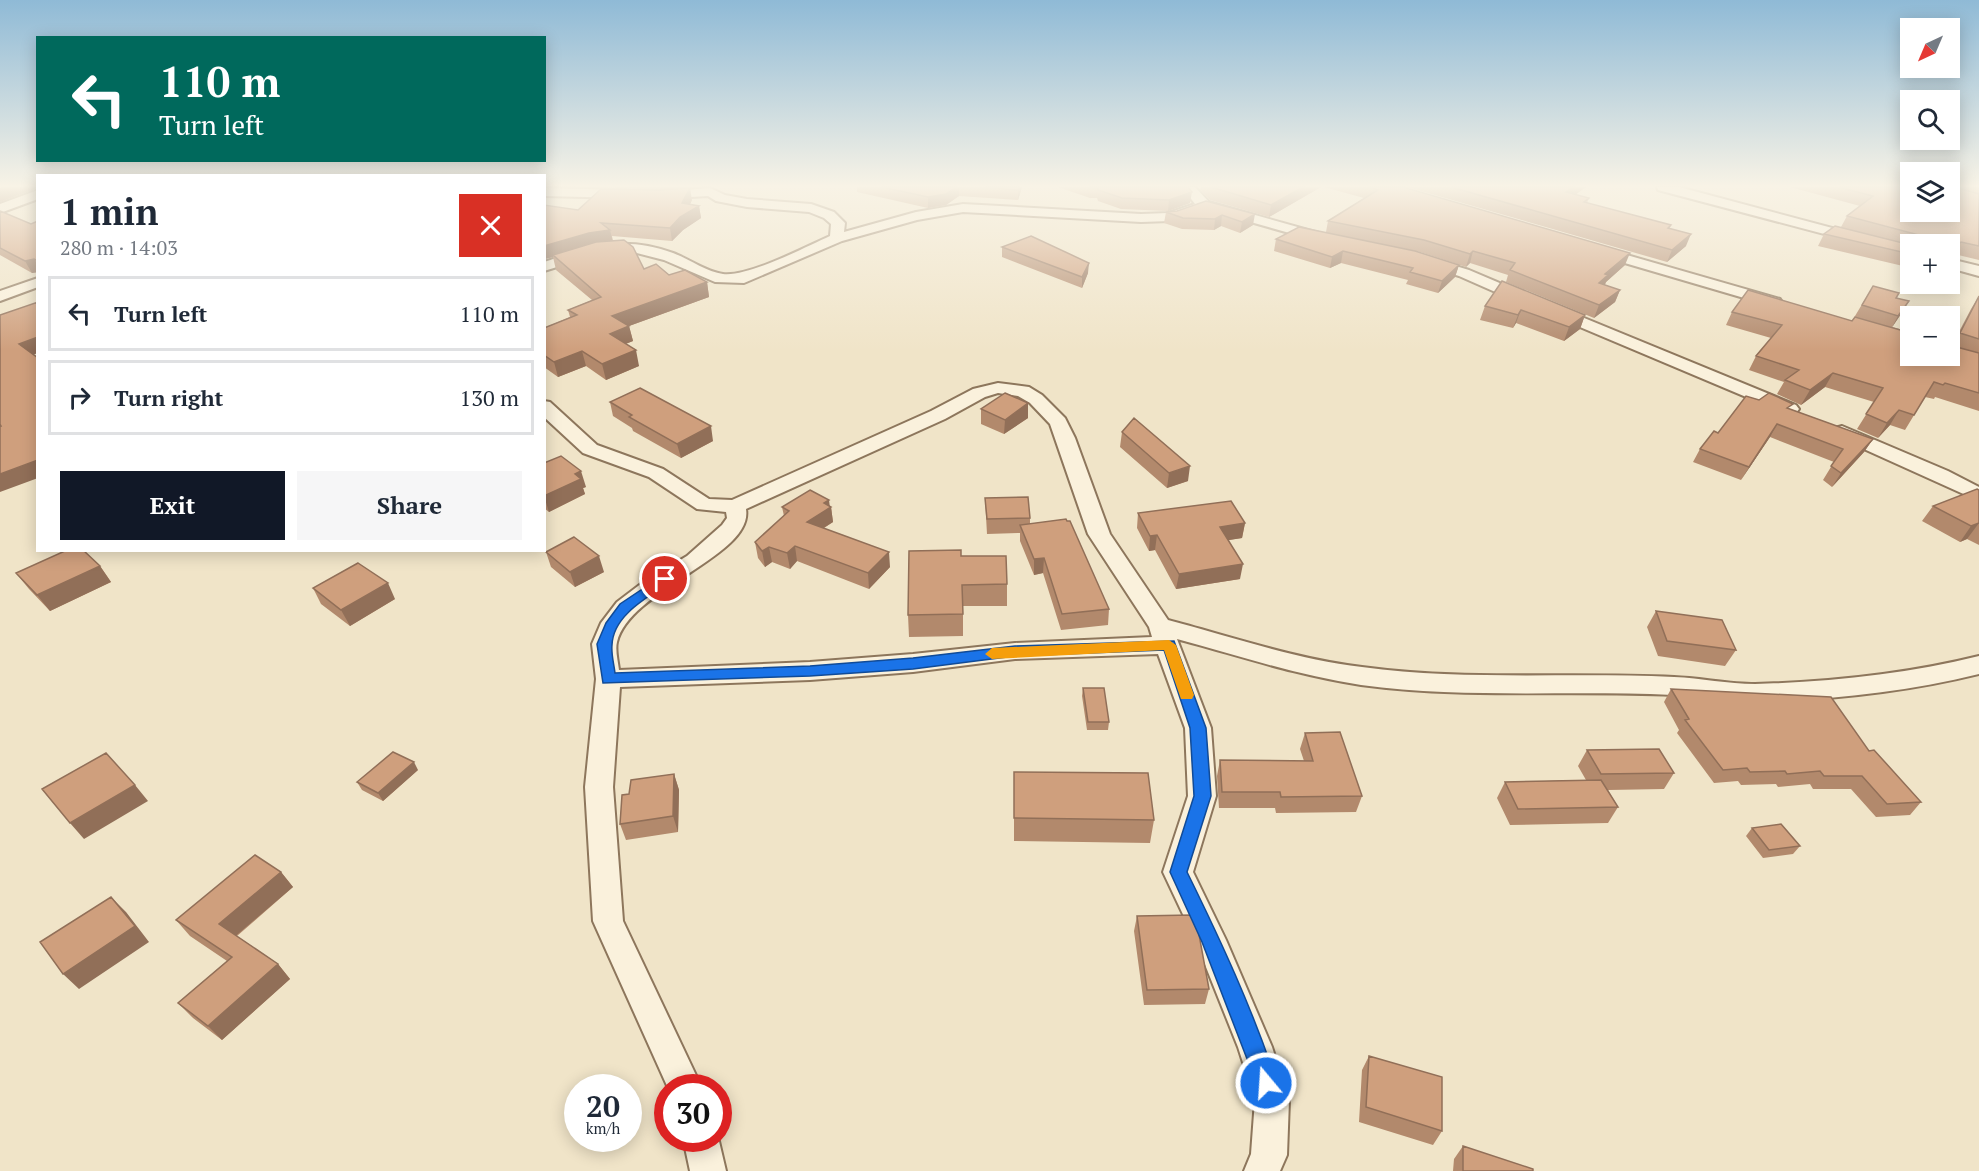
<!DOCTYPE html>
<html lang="en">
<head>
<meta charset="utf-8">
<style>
	:root { --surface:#fff; --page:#f6f6f7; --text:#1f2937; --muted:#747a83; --line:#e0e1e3; --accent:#111827 }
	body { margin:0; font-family:"PT Serif",serif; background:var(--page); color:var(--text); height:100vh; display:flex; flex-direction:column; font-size:22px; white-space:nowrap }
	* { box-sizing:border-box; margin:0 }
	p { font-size:20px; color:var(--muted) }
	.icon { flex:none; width:33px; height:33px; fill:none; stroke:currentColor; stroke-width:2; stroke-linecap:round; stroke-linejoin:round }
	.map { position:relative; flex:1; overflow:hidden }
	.panel { position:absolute; left:36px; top:174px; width:510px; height:378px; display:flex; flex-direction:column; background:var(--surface); border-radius:0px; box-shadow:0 3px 15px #0003 }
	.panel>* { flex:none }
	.top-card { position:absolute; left:36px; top:36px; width:510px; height:126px; border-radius:0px; box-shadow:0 3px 15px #0003; background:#00695c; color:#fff; overflow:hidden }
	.needle { width:39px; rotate:224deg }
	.buttons { position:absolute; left:1900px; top:18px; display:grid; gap:12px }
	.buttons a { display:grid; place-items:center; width:60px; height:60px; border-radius:0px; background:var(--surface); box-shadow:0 3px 15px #0003; font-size:30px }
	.speed { position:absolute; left:564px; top:1074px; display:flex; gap:12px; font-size:30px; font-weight:700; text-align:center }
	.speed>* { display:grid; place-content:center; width:78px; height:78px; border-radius:50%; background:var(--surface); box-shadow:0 3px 15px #0003; line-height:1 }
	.speed small { font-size:15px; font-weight:400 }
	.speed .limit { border:9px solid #d22; background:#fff; color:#111 }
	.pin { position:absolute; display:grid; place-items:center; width:51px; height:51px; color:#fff; margin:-26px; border:3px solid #fff; border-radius:50%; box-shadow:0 2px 6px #0007 }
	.me { position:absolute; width:66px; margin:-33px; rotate:342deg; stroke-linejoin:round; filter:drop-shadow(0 0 4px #0008) }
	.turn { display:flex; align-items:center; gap:21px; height:126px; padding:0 24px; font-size:27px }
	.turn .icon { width:78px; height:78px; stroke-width:2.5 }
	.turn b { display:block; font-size:42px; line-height:51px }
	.round { display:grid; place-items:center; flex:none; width:63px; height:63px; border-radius:0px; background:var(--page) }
	.head { display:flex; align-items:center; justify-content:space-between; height:102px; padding:0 24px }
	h1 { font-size:36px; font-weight:600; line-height:45px }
	.action { display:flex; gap:12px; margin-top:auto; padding:12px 24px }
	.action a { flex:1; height:69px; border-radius:0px; background:var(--accent); color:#fff; font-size:24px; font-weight:600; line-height:69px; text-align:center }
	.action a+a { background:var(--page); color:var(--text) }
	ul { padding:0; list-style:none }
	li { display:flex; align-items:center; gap:18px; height:75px; margin:0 12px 9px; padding:0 12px; border:3px solid var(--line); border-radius:0px }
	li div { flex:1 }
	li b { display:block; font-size:22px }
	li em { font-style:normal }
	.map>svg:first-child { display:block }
</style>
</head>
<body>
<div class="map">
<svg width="1979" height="1171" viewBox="0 0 1979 1171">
	<rect width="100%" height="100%" fill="#f0e4c8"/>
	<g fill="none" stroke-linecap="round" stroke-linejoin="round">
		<defs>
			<path id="minor" d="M1182 187H1195L1209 202 1326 235 1328 238 1321 242 1201 208 1170 221 1141 222 963 212 917 220 842 241 744 283 715 282 664 260 629 251 599 254 544 271V262C592 246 624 235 673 253 689 259 707 272 723 274 749 277 805 247 830 236L831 224 824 218 809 212 747 207 716 201 708 196 655 199 653 196 655 193 660 192 710 188 725 195 747 199 811 204 834 212 845 223 844 232 916 212 963 204 1141 214 1168 213 1195 204Z
				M1657 187H1679L1911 249V257L1658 190Z
				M544 188 627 190 634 194 627 198 544 196Z
				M38 190V199L0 213V204Z
				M1599 247 1780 299 1782 302 1780 305H1768L1594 254 1592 251Z
				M1429 258 1469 270 1530 296 1532 299 1524 304 1518 302 1459 276 1424 265 1422 262 1424 259Z
				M1950 259 1979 266V276L1950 268Z
				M38 278V287L0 301V291Z
				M1555 306 1796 405 1799 409 1796 413H1784L1549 314 1547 311 1549 308Z
				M998 383 1029 387 1042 395 1065 418 1075 438 1110 534 1168 620C1232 637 1296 659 1362 667 1465 681 1570 672 1674 677 1701 678 1728 684 1755 684 1830 682 1906 674 1979 656V674C1906 692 1830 700 1755 702 1728 703 1700 696 1673 695 1569 690 1465 699 1361 685 1299 676 1237 655 1177 639L1211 728 1216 796 1193 872 1226 940 1272 1047 1289 1100 1287 1155 1280 1171H1244L1251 1154 1255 1100 1238 1047 1196 942 1163 872 1188 796 1185 728 1158 654 1015 659 913 672 810 680 620 687 613 787 623 921 702 1088H668L593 921 585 787 596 679 592 644 601 623 617 602 642 583 687 556 722 525 727 518 726 512 697 509 649 477 583 453 544 417V401L550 402 597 445 663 469 709 499 732 500 931 411 973 389ZM998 393 1018 396 1030 403 1050 424 1088 534 1149 627 1152 637 1015 643 913 654 810 662 619 670C618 661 615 650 617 642 630 589 754 556 746 509L945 419 985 397Z
				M1842 426 1948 471 1979 487V501L1835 436 1833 432 1835 428Z
				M683 1138 718 1137 726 1171H690Z"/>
		</defs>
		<use href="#minor" stroke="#8d765c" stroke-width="4"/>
		<use href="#minor" fill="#faf1dc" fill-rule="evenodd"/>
	</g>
	<path fill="#b2896c" d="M616 187H691L662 190 616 188Z
		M857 187H1022L1018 200 959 196 946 205 928 208 857 192Z
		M1058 187H1188L1190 203 1168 211 1121 209 1098 201 1097 198H1090Z
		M1201 187H1321L1269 217 1210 200 1200 190Z
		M1324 187H1403L1625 265 1606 282 1605 285 1620 290 1615 302 1594 318 1506 282 1508 275 1470 263 1466 267 1420 252 1356 239 1459 265 1455 277 1438 293 1406 284 1408 280 1341 263 1330 268 1274 251 1276 239 1326 232 1328 221 1364 198Z
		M1407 187H1586L1575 195 1589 198 1587 203 1671 225 1670 228 1686 246 1667 262Z
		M1790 187H1979V260L1954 254 1950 257V244H1911V263L1906 261 1903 266 1818 246 1824 234 1841 227 1847 216 1860 206Z
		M692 200 690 204 699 206 701 218 683 230 672 241 612 236 613 241 644 269 707 282 709 297 629 326 633 341 625 344 639 366 606 380 586 366 558 377 544 367V328L570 317 568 310 592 300 556 270 553 257 544 259V205L578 210Z
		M1206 201 1253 225 1240 233 1221 226 1214 230 1182 229 1164 223 1166 212 1177 211Z
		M0 211 31 224 38 221V272L32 273 0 255Z
		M1002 247 1088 273 1082 288 1002 257Z
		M1873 286 1896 298 1901 314 1892 327 1950 342 1952 345 1971 309 1979 296V411L1935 397 1934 399 1925 397 1905 430 1890 425 1878 438 1857 429 1874 402 1825 387 1801 405 1777 394 1784 382 1749 370 1756 356 1771 338 1726 325 1732 312 1852 321Z
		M1485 306 1585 315 1580 329 1564 341 1516 323 1513 328 1480 320Z
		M610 402 713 441 681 458 633 431 632 428 613 416Z
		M981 409 1028 418 1004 434 981 424Z
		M1790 409 1873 439 1864 452 1832 487 1823 480 1834 462 1770 437 1741 480 1693 462 1700 449 1718 433Z
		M1122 432 1188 481 1167 488 1120 447Z
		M544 463 586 487 583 488 585 494 549 512 544 508Z
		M1979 490V545L1967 539 1960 542 1922 521 1933 506Z
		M985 498 1030 518V524L1109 609 1108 625 1061 630 1043 573 1034 575 1020 541V533L987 534Z
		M829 500V506L831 507 833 522 824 528 890 567 869 589 797 561 790 569 772 562 765 567 758 558 755 542 784 516 782 507Z
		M1138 513 1245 523 1242 538 1228 540 1240 579 1176 589 1155 550 1149 551 1137 528Z
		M546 552 604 572 575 587 551 567Z
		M961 556 1007 584V606H963V636L909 637 908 615Z
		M100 566 111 582 50 611 29 589 16 573Z
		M313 588 395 599 350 626 321 604Z
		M1656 611 1736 650 1725 666 1658 656 1647 627Z
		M1083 688 1109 722 1108 730H1087L1082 696Z
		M1671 689 1869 751 1921 802 1910 815 1876 817 1851 789H1813L1810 784 1778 787 1776 784 1741 785 1738 781 1714 783 1677 733 1679 730 1664 702Z
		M1305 733 1362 796 1356 812 1276 813 1275 808H1219L1217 776 1220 760 1304 761 1300 749Z
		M1587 750 1674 773 1664 789 1608 790 1618 807 1608 823 1510 825 1497 798 1505 782 1586 780 1578 766Z
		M418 770 383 801 362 790 357 782Z
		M1014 772 1154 820 1150 843 1014 841Z
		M674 774 679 790 678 832 626 840 620 824Z
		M1752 828 1800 846 1793 854 1763 858 1746 836Z
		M281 872 293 887 237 936 278 964 290 979 222 1040 193 1018 178 1003 227 961 190 936 176 920Z
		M1137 916 1209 989 1205 1004 1144 1005 1134 931Z
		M1369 1056 1442 1131 1433 1145 1359 1122 1362 1070Z
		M1463 1146 1533 1171H1453L1454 1159Z"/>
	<path fill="#916f58" d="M2 187H37V188L0 202V188Z
		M661 187H691L662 190Z
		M956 187H959V196L946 205 928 208V197Z
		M1019 187H1022L1018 200V190Z
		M1303 187H1321L1269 217 1271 205Z
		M1573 187H1586L1562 204 1566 192Z
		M690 188 692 200 685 215 682 203Z
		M1192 192 1190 203 1168 211 1169 200Z
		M699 206 701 218 683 230 672 241 670 228 680 217Z
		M1255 214 1253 225 1240 233 1242 222Z
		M1222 215 1221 226 1214 230 1215 219Z
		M610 230 613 242 553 255V257L545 259 544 246 589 233Z
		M1691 234 1686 246 1667 262 1672 250Z
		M1961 242 1954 254 1950 257 1957 245Z
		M1343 251 1341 263 1330 268 1332 257Z
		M1473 251 1470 263 1466 267 1470 254Z
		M1630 253 1625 265 1606 282 1603 288 1599 283 1605 274Z
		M34 259 38 265V272L32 273 25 261Z
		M1089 263 1088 273 1082 288V277Z
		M1459 265 1455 277 1438 293 1442 281Z
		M707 282 709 297 629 326 633 341 613 349 610 334 612 316Z
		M1620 290 1615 302 1594 318 1599 305Z
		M1909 301 1901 314 1891 329 1898 316Z
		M1521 310 1516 323 1513 328 1518 315Z
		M1585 315 1580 329 1564 341 1569 327Z
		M38 337V353L27 357 19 344Z
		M636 350 639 366 606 380 602 364Z
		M582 351 586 366 558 377 554 362Z
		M1833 373 1825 387 1801 405 1810 390Z
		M1028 403V418L1004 434 1005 420Z
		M1899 410 1890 425 1878 438 1887 423Z
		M1777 424 1770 437 1741 480 1749 467Z
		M711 426 713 441 681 458 677 444Z
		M1873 439 1864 452 1832 487 1841 473Z
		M38 460V478L0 492V474Z
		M1190 466 1188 481 1167 488 1169 473Z
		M581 471 586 487 583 488 585 494 549 512 544 496 575 474Z
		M829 500 830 508 831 507 833 522 809 537 807 522 824 503Z
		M1245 523 1242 538 1217 542 1220 527Z
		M1979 523 1967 539 1960 542 1971 526Z
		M1157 535 1155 550 1149 551 1150 536Z
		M795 546 797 561 790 569 787 553Z
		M769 547 772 562 765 567 762 551Z
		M889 552 890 567 869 589 868 573Z
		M599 556 604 572 575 587 570 572Z
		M1044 558 1043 573 1034 575V559Z
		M1243 564 1240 579 1176 589 1179 574Z
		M100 566 111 582 50 611 37 595Z
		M388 583 395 599 350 626 341 610Z
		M414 762 418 770 383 801 378 793Z
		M674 774 679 790 678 832 673 816Z
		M135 785 148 801 84 839 70 823Z
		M281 872 293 887 232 939 219 924Z
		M111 897 126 912 149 942 79 989 63 974Z
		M278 964 290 979 222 1040 208 1026Z"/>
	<path fill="#cf9f7d" stroke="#916f58" stroke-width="1.5" d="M882 187H956L946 194 928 197Z
		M985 187H1019L1018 190Z
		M1089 187H1188L1192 192 1169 200 1122 198 1098 190V188Z
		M1211 187H1303L1271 205Z
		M1370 187H1403L1630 253 1605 274 1608 275 1599 283 1620 290 1599 305 1510 270 1515 263 1473 251 1470 254 1424 240 1328 221 1378 190Z
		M1451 187H1573L1566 192 1589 198 1584 202 1671 225 1668 228 1691 234 1672 250Z
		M1839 187H1911V212H1950V187H1955L1979 194V246L1961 242 1957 245 1932 238 1926 244H1919V235L1847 216 1873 196Z
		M690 188 682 203 699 206 680 217 670 228 601 223 610 230 589 233 544 246V205L578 210 601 189 660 190Z
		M1206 201 1255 214 1242 222 1222 215 1215 219 1183 218 1166 212 1177 211Z
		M0 211 31 224 38 221V261L34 259 25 261 0 248Z
		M1835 226 1911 245V252L1910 254 1824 234Z
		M1299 227 1415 251 1459 265 1442 281 1410 272 1413 268 1343 251 1332 257 1276 239Z
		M1031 236 1089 263 1082 277 1002 247Z
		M624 240 633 247 644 269 656 264 669 275 685 270 707 282 612 316 629 326 610 334 636 350 602 364 582 351 554 362 544 355V328L577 315 568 310 601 297 553 255 596 242Z
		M1502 281 1585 315 1569 327 1521 310 1518 315 1485 306Z
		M1873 286 1899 293 1896 298 1909 301 1898 316 1862 305Z
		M1748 290 1852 321 1855 317 1911 333V356H1950V342L1953 346 1979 353V393L1945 383 1943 385 1934 382 1914 415 1899 410 1887 423 1866 414 1883 388 1833 373 1810 390 1785 380 1799 370 1756 356 1782 325 1732 312Z
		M1979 296V339L1960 333Z
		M38 302V337L19 344 38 358V460L0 474V426H1L0 424V315Z
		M640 388 711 426 677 444 629 417 632 415 610 402Z
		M1005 393 1028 403 1005 420 981 409Z
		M1769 393 1793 404 1787 408 1873 439 1841 473 1831 466 1843 449 1777 424 1749 467 1700 449 1714 431 1718 433 1746 396 1759 400Z
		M1134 418 1190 466 1169 473 1122 432Z
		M561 456 581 471 575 474 581 479 544 496V463Z
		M1977 489 1979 490V523L1971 526 1933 506Z
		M810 490 829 500 824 503 831 507 807 522 889 552 868 573 795 546 787 553 769 547 762 551 755 542 789 511 782 507Z
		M1028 497 1030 518 987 519 985 498Z
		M1231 501 1245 523 1220 527 1243 564 1179 574 1157 535 1150 536 1138 513Z
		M1066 519 1067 521H1070L1109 609 1062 614 1044 558 1034 559 1020 525Z
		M574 537 599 556 570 572 546 552Z
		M67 550H83L100 566 37 595 16 573Z
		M961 550V556H1006L1007 584 962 585 963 614 908 615 909 551Z
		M358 563 388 583 341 610 313 588Z
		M1656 611 1722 620 1736 650 1667 641Z
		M1083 688H1104L1109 722H1088Z
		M1671 689 1831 697 1869 751 1874 750 1921 802 1887 804 1862 776H1824L1820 771 1787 774 1785 771 1750 772 1747 768 1723 770 1685 720 1689 719Z
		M1340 732 1362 796 1281 797 1280 792H1222L1220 760 1313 761 1305 733Z
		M1659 749 1674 773 1601 774 1587 750Z
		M393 752 414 762 378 793 357 782Z
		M106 753 135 785 70 823 42 789Z
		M1014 772 1148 773 1154 820 1014 818Z
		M674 774 673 816 620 824 622 795 629 794 631 780Z
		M1601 780 1618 807 1518 809 1505 782Z
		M1781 824 1800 846 1769 850 1752 828Z
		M255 855 281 872 219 924 278 964 208 1026 178 1003 232 957 176 920Z
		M111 897 135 926 63 974 40 942Z
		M1192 915 1198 929 1209 989 1147 990 1137 916Z
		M1369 1056 1442 1077V1131L1366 1107Z
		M1463 1146 1533 1169V1171H1463Z"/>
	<linearGradient id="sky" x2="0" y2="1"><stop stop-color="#8fbad6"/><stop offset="0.53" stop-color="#f8f3e6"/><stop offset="1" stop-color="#f8f3e6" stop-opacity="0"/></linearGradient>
	<rect width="1979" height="351" fill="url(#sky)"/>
	<path fill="#1a73e8" stroke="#114b97" stroke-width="1.5" d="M665 574 672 579 670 582C648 597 613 615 612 645 611 654 614 664 615 673L810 666 913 658 1015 646 1174 641 1206 728 1211 796 1187 872C1221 941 1253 1010 1277 1083L1274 1090 1266 1093 1259 1090 1202 942 1170 872 1194 796 1190 728 1164 650 1015 656 913 669 810 676 603 683 597 644 606 623 620 604Z"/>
	<path fill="#f59e0b" d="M1169 640 1176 645 1194 695 1192 699H1181L1164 650 992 659 985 654 992 648Z"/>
</svg>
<div class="buttons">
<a><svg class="needle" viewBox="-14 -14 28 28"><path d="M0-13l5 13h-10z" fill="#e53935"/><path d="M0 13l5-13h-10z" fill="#747a83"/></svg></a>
<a><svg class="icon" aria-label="search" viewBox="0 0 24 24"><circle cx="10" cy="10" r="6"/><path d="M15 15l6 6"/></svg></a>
<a><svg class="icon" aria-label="layers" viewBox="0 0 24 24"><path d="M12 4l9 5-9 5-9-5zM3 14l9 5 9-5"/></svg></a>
<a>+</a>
<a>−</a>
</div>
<div class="speed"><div>20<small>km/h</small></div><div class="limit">30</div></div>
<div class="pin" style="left:665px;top:579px;background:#d93025"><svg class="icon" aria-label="arrive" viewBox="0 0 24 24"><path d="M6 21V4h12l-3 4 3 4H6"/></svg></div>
<svg class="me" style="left:1266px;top:1083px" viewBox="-20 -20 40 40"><circle r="17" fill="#1a73e8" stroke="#fff" stroke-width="3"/><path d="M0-11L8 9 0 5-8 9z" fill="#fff"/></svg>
<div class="top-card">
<div class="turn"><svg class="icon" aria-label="left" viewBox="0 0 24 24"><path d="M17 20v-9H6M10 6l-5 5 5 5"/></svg><div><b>110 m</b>Turn left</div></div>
</div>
<section class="panel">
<div class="head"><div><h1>1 min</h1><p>280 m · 14:03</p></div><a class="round" style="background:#d93025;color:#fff"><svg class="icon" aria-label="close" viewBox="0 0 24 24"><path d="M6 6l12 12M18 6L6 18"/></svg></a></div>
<ul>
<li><svg class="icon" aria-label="left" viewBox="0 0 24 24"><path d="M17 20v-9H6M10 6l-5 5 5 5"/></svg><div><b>Turn left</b></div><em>110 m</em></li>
<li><svg class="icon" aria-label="right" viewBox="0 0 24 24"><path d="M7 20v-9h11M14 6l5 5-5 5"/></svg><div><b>Turn right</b></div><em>130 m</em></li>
</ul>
<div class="action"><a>Exit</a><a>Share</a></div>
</section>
</div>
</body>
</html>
